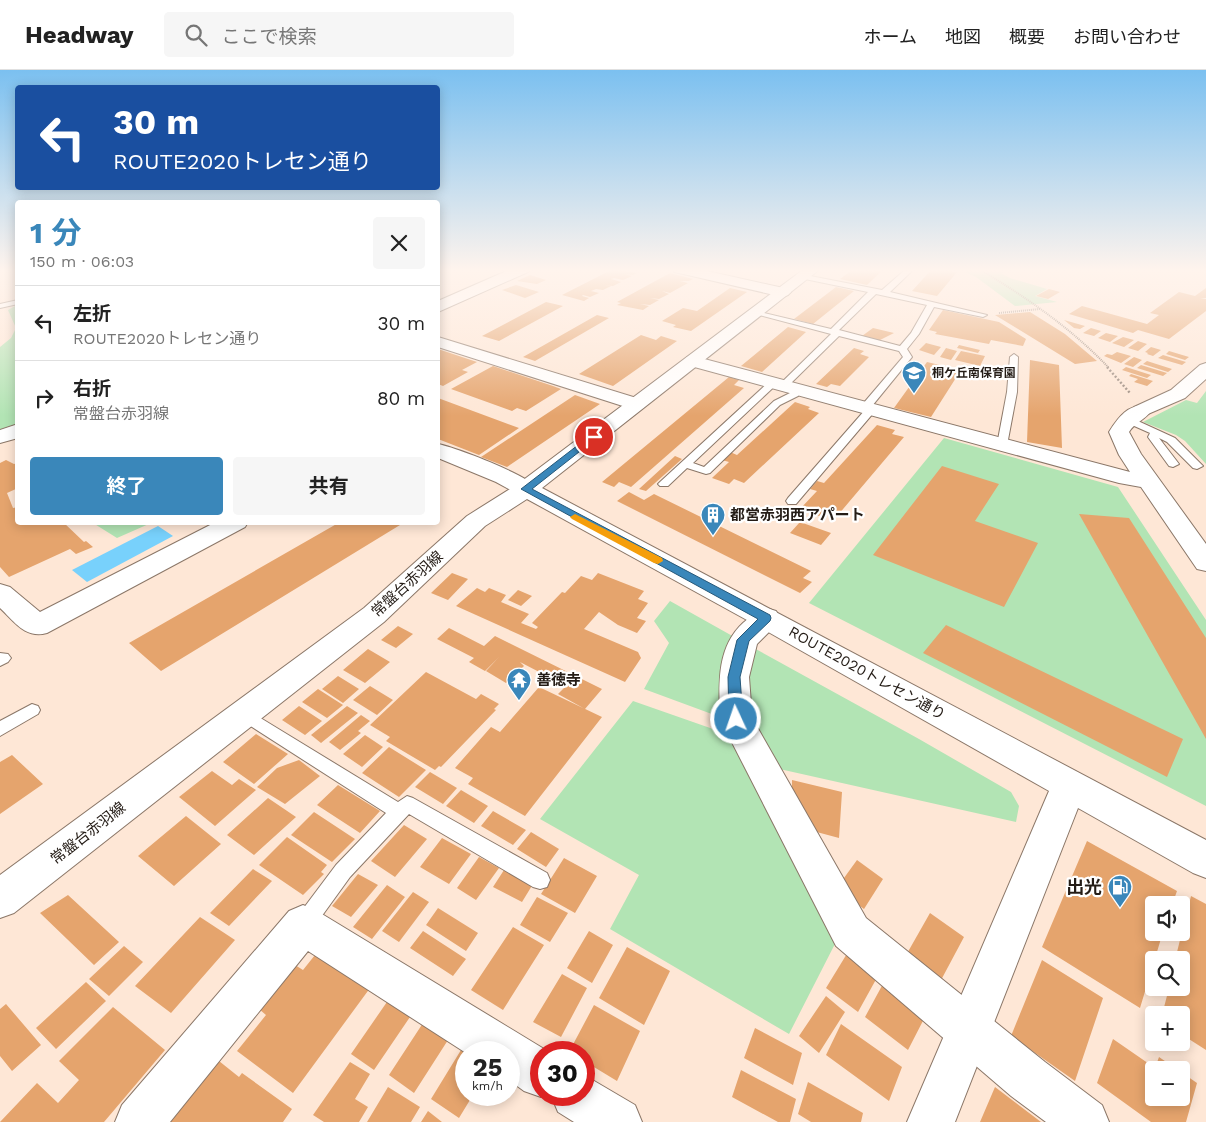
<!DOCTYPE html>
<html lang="ja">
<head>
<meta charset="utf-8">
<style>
	:root { --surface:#fff; --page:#f6f6f6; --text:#222; --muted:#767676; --line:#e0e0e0; --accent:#3a87ba }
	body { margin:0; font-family:"Work Sans","Noto Sans JP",sans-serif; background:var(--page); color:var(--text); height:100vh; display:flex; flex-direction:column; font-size:19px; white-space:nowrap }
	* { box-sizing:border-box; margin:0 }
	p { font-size:16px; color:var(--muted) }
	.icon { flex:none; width:28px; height:28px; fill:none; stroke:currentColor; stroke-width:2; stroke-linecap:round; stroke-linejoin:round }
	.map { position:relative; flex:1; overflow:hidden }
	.details { position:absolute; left:15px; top:130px; width:425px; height:325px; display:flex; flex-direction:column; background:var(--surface); border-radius:5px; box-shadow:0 2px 12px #0003 }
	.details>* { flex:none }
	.guide { position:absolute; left:15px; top:15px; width:425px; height:105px; border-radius:5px; box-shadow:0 2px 12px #0003; background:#1a4fa0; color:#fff; overflow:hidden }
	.tools { position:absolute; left:1145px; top:826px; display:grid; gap:10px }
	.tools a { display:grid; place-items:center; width:45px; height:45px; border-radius:5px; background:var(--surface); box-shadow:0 2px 12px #0003; font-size:25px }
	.speed { position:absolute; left:455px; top:971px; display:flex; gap:10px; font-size:25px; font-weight:700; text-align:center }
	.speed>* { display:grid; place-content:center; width:65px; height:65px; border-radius:50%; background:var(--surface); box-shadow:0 2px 12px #0003; line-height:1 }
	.speed small { font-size:12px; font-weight:400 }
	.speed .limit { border:8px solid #d22; background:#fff; color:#111 }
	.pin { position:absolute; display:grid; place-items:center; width:42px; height:42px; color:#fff; margin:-21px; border:2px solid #fff; border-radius:50%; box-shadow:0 1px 5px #0007 }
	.me { position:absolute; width:55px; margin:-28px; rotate:357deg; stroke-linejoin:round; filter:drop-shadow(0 0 4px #0008) }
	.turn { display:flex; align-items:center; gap:18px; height:105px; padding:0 15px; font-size:22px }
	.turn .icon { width:65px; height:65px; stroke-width:2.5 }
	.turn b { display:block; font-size:35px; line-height:42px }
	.round { display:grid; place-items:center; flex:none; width:52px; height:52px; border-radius:5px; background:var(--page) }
	.head { display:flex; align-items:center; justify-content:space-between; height:85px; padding:0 15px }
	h1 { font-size:30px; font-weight:700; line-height:38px; color:var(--accent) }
	.action { display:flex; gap:10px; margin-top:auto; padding:10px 15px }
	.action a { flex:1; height:58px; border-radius:5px; background:var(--accent); color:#fff; font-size:20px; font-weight:700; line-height:58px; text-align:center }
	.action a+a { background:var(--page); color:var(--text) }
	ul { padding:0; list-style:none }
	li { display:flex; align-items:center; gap:15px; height:75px; padding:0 15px; border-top:1px solid var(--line) }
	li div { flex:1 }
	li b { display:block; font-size:19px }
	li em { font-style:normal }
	header { display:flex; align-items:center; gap:30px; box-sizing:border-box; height:70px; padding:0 25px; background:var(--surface); border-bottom:1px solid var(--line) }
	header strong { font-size:24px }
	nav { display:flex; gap:28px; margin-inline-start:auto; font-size:18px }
	.search { width:350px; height:45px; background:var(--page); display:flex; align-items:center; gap:12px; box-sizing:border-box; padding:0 18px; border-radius:5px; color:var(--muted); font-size:19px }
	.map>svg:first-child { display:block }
</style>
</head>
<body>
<header>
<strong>Headway</strong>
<div class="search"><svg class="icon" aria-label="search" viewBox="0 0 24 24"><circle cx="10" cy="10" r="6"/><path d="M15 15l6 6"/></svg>ここで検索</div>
<nav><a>ホーム</a><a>地図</a><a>概要</a><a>お問い合わせ</a></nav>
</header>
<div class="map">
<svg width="1206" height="1052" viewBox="0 0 1206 1052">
	<rect width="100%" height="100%" fill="#fee7d6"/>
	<path fill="#b2e4b4" d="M958 199H1008L1001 203 1010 208 1047 219 1035 226 1057 232 1015 236 976 207Z
		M17 235V356L0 363V277L11 268 16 258 8 240Z
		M1206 321V394L1185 371 1176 365 1143 352 1186 330 1197 333Z
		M944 368 1118 417 1206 550V736L809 533Z
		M93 453H151L117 468Z
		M670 531 736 568 728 650 644 619 669 573 654 551Z
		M752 577 919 669 1011 722 1019 736 1016 752 775 698 746 650 747 587Z
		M633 631 733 666 839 866 789 964 610 859 639 805 540 749Z"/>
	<path fill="#78d1fc" d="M158 456 173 466 87 512 72 500Z"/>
	<path fill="#e5a46d" d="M613 199 637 203 633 205 624 204 632 206 623 210 614 208 611 209 621 212 613 216 603 215 611 216 603 220 596 219 591 221 599 223 590 227 583 225 582 226 589 228 584 231 562 225Z
		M853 199H884L867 215 840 209Z
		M932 199 957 202 937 226 912 221Z
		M670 203 693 209 689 211H680L688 213 679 218 670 216 679 218 670 223 662 221 669 224 659 229 650 228 659 230 650 235 640 234 649 236 643 240 617 235 621 233 617 232Z
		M530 205 546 210 537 214 517 211Z
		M516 215 539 222 525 228 502 220Z
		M836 217 854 221 813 254 794 249Z
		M730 218 747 222 691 261 673 257 676 255 662 251 683 238 697 241Z
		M1206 218V228H1200L1206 229V241L1169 269 1138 260 1133 263 1069 244 1082 236 1147 254 1159 245 1150 243 1179 222 1195 226Z
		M1049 219 1060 222 1048 229 1036 226Z
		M546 232 563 236 499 271 482 266Z
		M943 240 999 252 1026 269 1023 276 991 270 989 274 935 264 937 262 929 260Z
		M1030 242 1065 264 1097 291 1075 294 995 245Z
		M597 245 609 248 535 291 523 287Z
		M1064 250 1085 256 1080 259 1074 258Z
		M788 257 806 262 762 302 741 296Z
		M873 258 894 263 878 271 862 266Z
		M1091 258 1101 261 1094 266 1083 263Z
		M1106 263 1118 266 1110 272 1098 268Z
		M641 265 656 270 661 266 677 271 613 316 579 304Z
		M1123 267 1134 270 1124 277 1112 273Z
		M1138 271 1147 274 1138 281 1128 278Z
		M926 273 941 277 934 285 919 280Z
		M959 275 980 280 978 283 957 278Z
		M1151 277 1161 280 1153 286 1147 284 1148 283 1145 282Z
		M854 278 864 281 860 284 869 287 840 316 831 314 827 317 816 314Z
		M946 278 957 281 951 290 940 287Z
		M438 279 477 292 462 300 468 302 443 316 438 314Z
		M961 281 985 286 980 296 955 290Z
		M1169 281 1189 287 1185 290 1166 284Z
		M1117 282 1131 286 1121 293 1104 286 1107 284 1112 285Z
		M1163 285 1186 292 1182 295 1158 288Z
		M1134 287 1142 290 1133 297 1124 294Z
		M1030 290 1059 295 1062 378 1027 372Z
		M1147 291 1172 299 1168 302 1143 294Z
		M927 292 961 300 931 347 894 338Z
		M1141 295 1167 303 1163 306 1137 298Z
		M493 296 553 316 561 319 526 341 517 338 512 341 451 319Z
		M1126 297 1151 305 1147 308 1122 300Z
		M967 301 978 304 971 310 960 308Z
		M1131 304 1153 311 1147 316 1134 312 1138 309 1129 306Z
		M729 307 739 310 734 315 744 318 631 417 619 412 614 417 602 412Z
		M575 325 600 334 507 397 481 387Z
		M438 328 519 358 479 385 438 369Z
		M795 332 810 337 808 339 819 343 744 413 734 409 729 414 712 408 729 392 722 390 730 382 737 385Z
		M877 355 895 360 892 364 904 367 838 445 825 440 819 446 800 439 817 421 810 419 817 411 824 413Z
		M675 386 682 389 646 421 639 419Z
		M6 390 14 394 18 393V411L15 412 18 413V418L7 423 13 438 18 437V452H63L84 472 86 471 93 477 76 484 70 479 9 507 0 497V393Z
		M942 396 999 414 975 451 1038 473 1004 537 873 485Z
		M629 422 644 430 654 424 811 501 803 508 812 512 800 523 617 431Z
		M1079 444 1129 448 1206 568V669Z
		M340 452H395L400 455 161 601 129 573Z
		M800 452 831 463 821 475 790 463Z
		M452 503 468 509 448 530 431 523Z
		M598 503 644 521 638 529 648 533 637 548 646 551 637 563 618 555 599 542 584 559 638 582 641 588 625 612 456 536 477 518 485 522 489 518 506 525 501 532 529 544 521 553 536 559 538 557 532 553 562 522 565 523 581 506 592 510Z
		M518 520 532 526 521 536 508 530Z
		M946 555 1183 669 1167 707 923 583Z
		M398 556 413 564 396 578 381 570Z
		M449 558 484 576 495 566 602 619 585 639 558 624 566 616 520 592 524 596 506 613 486 601 499 587 485 601 469 592 474 588 437 569Z
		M368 579 390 592 365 613 343 600Z
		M426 602 476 629 481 624 499 634 494 639 496 640 441 697 439 696 435 700 386 671 390 667 370 655Z
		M338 606 359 619 343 633 322 619Z
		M370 616 393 630 377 645 353 630Z
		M539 617 602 647 525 746 468 714 473 708 455 698 491 657 500 662Z
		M318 619 343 635 327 648 302 632Z
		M299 636 322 651 305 665 282 650Z
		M347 636 358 643 321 673 311 665Z
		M361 645 370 651 358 661 361 663 340 680 329 672Z
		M256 664 288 684 254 714 223 692Z
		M365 665 383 677 362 697 343 684Z
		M389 677 426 700 399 727 362 703Z
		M12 685 43 714 0 744V692Z
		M299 690 320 706 285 734 257 717 277 698Z
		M212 701 232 715 239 709 256 720 215 756 179 727Z
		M430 702 457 718 443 734 415 717Z
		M792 710 842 722 839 768 813 761 792 723Z
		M338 715 380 741 360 763 317 735Z
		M461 720 488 736 474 753 446 736Z
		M268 728 296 747 254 785 227 765Z
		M493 741 526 760 513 775 481 756Z
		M314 742 355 769 332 792 291 765Z
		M186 746 221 774 174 816 138 786Z
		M404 755 427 769 395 807 371 791Z
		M531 762 559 779 546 797 517 779Z
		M287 767 327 795 321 802 324 804 303 825 259 795Z
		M442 768 471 784 449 814 420 797Z
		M1087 771 1177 821 1172 835H1154V862H1163L1140 938 1042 877Z
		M479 787 499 798 476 830 457 818Z
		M564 788 597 806 575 843 541 824Z
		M857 790 883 809 864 839 836 819Z
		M253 799 272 811 229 856 210 843Z
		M504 800 533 814 522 832 493 817Z
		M358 804 378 815 351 847 332 836Z
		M387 815 405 827 372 869 353 857Z
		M413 822 429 832 399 872 382 861Z
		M68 825 119 872 94 895 40 843Z
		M1191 826 1206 834V980L1181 964V945H1162L1169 918H1181V890H1175Z
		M537 827 568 843 550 872 520 855Z
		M438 838 478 863 466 881 426 855Z
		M930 843 964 867 940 912 905 887Z
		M200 847 235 870 171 943 135 916Z
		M513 857 544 875 503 940 471 920Z
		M423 861 466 889 453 906 410 878Z
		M589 861 613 875 592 913 567 898Z
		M124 876 143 892 109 926 89 909Z
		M627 877 670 901 644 955 599 928Z
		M319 880 373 914 293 1023 237 981 266 945 259 939 295 895 303 900Z
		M848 882 879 904 858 942 826 918Z
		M1042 890 1103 928 1075 1011 1011 966Z
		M562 904 587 918 561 967 533 952Z
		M86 912 106 931 56 979 36 958Z
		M884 912 927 943 908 980 865 947Z
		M826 926 845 942 819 983 799 966Z
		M389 929 412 944 374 1000 351 984Z
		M6 934 41 975 12 1001 0 986V939Z
		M594 935 640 961 617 1011 584 991V982H569Z
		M113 937 165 980 104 1052H0L37 1013 58 1033 79 1010 59 991Z
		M423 953 448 970 414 1023 389 1005Z
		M841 954 902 997 889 1031 826 985Z
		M755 958 802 983 793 1015 744 988Z
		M1113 969 1155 998 1159 987 1178 1000H1154V1028H1181V1002L1197 1013 1186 1052H1151L1097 1013Z
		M461 980 466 983V1025H473L459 1048 431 1029Z
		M219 991 239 1007 242 1003 292 1039 283 1052H169Z
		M350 992 370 1004 355 1029 368 1037 359 1052H324L313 1045Z
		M741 1000 796 1029 790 1052H778L732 1027Z
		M808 1012 863 1043 861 1052H811L798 1044Z
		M388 1017 420 1037 411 1052H367Z
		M995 1017 1041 1052H980Z
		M428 1041 442 1052H421Z"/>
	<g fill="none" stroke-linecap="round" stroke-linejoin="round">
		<defs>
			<path id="lane" d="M906 199H914L890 222 987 245 983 247 934 237 919 264 907 279 912 287 872 336 876 339 875 341 796 434H788L786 431 788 428 865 340 861 337 862 335 903 287 899 281 839 266 787 317H781V313L831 264 752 243 756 241 831 259 868 222 800 208V204L882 220ZM876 224 927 235 911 263 900 276 839 260Z
				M18 230V234L0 238V234Z
				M1014 284 1018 287 1017 322 1007 375 1002 378 997 375 1007 322 1010 287Z
				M774 309 779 312 777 314 693 393 704 397 774 331 792 322 796 317H802L804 319 798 326 780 335 710 403 706 404 687 398 668 416H660L658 414 660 412 771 310Z
				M1127 346 1175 368 1203 396 1197 399 1193 398 1167 372 1159 368 1179 394 1173 397 1169 396 1148 367 1150 363 1123 351 1122 349Z
				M0 583 8 584 11 588 8 592 0 596Z
				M32 634 38 636 40 640 38 644 0 666V651Z
				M244 638 398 732 407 726 413 728 547 803 550 810 547 817 540 819 533 817 409 744 350 807 311 861 304 864 297 861 294 854 297 847 336 795 386 743 238 648 236 644 238 640Z"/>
			<path id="street" d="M511 199H530L528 202 438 242V231Z
				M672 199H698L788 219 791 222 788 225 783 227 679 203 674 202Z
				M438 267 643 330 646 334 643 338 636 340 629 338 438 277Z
				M693 286 1130 402 1119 385 1109 362C1118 348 1129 332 1148 337L1151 341C1145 350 1135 352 1129 362L1141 384 1206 474V501L1197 499 1141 417 1119 413 687 295 684 291 687 287Z
				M18 354V368L0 373V360Z
				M438 374C457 378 528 405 538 419L534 424 526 426 518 424 496 412 438 388Z
				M216 452H248L245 457 47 563C25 569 15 552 0 538V514L10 517 40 542Z
				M766 538 776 541 780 548 776 555 757 574 749 607 752 648 866 848 1045 992 1102 1035 1109 1052H1046L1011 1026 836 876 720 649C719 615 716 578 743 553 751 546 756 541 766 538Z
				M303 835 317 841 549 982H541V1025H547L541 1027 524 1021 509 1010V982L466 983 308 881 170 1052H115L122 1035 289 841Z
				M584 1005 635 1035 642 1052H574L558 1042 551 1025H584Z"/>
			<path id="secondary" d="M804 199H820L542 418 1206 770V808L1193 803 1078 738 955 1052H907L1049 721 756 555 527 429 485 456 384 552 14 843 0 848V805L364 538 467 446 518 414Z
				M1206 293V309L1185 328 1141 347 1134 345 1131 341 1134 337 1171 320 1200 295Z"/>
		</defs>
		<use href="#lane" stroke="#8b7768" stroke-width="2"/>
		<use href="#street" stroke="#8b7768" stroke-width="2"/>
		<use href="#secondary" stroke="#8b7768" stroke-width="2"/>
		<path stroke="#9d8d81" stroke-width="2" stroke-dasharray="1 1" stroke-linecap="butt" d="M979 199C1026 227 1071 258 1109 298
			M999 243 1040 239"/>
		<path stroke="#9d8d81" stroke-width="2.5" stroke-dasharray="2 2" stroke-linecap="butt" d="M1107 297 1130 323"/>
		<use href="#lane" fill="#fff" fill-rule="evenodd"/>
		<use href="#street" fill="#fff" fill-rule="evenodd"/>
		<use href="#secondary" fill="#fff" fill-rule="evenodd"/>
	</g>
	<linearGradient id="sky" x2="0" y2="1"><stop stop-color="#7bc0f0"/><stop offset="0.58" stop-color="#fff4ed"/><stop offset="1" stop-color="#fff4ed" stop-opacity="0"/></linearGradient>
	<rect width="1206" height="346" fill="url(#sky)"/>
	<path fill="#3a87ba" stroke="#265879" d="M591 365 598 367 532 419 770 545 771 548 770 551 749 571 740 607 743 649 741 652 736 654 731 652 729 649 728 607 737 570 758 549 521 419Z"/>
	<path fill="#f59e0b" d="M575 444 662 488 663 491 658 494 654 493 572 449 570 447Z"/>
	<defs>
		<symbol id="school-pin" viewBox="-11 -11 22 30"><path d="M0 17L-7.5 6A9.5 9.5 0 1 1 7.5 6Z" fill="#3a87ba" stroke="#fff"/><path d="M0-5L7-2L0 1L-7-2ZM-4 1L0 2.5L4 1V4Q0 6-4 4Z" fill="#fff"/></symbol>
		<symbol id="building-pin" viewBox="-11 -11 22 30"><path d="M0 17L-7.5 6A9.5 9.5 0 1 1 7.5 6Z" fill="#3a87ba" stroke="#fff"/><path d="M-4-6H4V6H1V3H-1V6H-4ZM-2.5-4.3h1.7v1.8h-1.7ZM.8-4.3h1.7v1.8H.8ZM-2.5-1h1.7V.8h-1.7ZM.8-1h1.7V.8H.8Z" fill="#fff"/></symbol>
		<symbol id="temple-pin" viewBox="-11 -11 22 30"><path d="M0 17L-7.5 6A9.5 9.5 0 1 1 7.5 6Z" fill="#3a87ba" stroke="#fff"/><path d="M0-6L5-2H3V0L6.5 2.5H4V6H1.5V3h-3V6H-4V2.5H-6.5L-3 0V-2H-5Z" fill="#fff"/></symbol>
		<symbol id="fuel-pin" viewBox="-11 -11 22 30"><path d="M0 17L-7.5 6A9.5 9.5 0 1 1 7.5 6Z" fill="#3a87ba" stroke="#fff"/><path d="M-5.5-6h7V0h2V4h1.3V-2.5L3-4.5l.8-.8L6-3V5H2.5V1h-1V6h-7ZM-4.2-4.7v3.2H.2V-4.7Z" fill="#fff"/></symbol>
	</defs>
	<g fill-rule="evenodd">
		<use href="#school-pin" x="900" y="289" width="28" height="38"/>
		<use href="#building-pin" x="699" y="431" width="28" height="38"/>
		<use href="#temple-pin" x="505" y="596" width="28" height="38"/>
		<use href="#fuel-pin" x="1106" y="803" width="28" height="38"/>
	</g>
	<g text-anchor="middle" stroke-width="4.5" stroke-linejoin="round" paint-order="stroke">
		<g font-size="12" font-weight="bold" fill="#241c16" stroke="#fff" text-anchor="start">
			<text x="932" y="307">桐ケ丘南保育園</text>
		</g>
		<g font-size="15" font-weight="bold" fill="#241c16" stroke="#fff" text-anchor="start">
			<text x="730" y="450">都営赤羽西アパート</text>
			<text x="536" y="615">善徳寺</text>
		</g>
		<g font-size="15" fill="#241c16" stroke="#fff">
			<text transform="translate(407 514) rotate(-42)" y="5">常盤台赤羽線</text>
			<text transform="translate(867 603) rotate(29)" y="5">ROUTE2020トレセン通り</text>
			<text transform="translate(88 763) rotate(-38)" y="5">常盤台赤羽線</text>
		</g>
		<g font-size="18" font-weight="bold" fill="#241c16" stroke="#fff" text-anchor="end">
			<text x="1102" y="823">出光</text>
		</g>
	</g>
</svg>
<div class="tools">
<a><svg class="icon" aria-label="sound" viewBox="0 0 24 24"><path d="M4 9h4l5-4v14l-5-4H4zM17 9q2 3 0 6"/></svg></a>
<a><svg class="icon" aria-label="search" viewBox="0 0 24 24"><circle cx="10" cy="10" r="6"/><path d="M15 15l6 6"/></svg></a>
<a>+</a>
<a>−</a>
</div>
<div class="speed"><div>25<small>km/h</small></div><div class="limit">30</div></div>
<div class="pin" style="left:594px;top:367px;background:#d93025"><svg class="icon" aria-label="arrive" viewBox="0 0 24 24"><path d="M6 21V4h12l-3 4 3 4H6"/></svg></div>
<svg class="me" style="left:736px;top:649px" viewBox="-20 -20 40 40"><circle r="17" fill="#3a87ba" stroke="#fff" stroke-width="3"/><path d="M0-11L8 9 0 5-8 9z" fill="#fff"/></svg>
<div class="guide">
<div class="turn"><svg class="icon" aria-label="left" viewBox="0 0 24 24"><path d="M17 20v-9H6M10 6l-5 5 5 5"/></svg><div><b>30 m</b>ROUTE2020トレセン通り</div></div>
</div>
<section class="details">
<div class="head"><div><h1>1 分</h1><p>150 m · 06:03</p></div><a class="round"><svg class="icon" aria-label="close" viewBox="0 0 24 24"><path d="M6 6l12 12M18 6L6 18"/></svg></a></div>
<ul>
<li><svg class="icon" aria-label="left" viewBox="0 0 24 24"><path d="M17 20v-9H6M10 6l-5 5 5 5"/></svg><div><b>左折</b><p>ROUTE2020トレセン通り</p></div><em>30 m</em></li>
<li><svg class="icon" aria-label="right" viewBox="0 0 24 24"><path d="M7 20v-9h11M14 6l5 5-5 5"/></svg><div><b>右折</b><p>常盤台赤羽線</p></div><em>80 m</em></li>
</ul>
<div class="action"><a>終了</a><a>共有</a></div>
</section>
</div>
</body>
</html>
